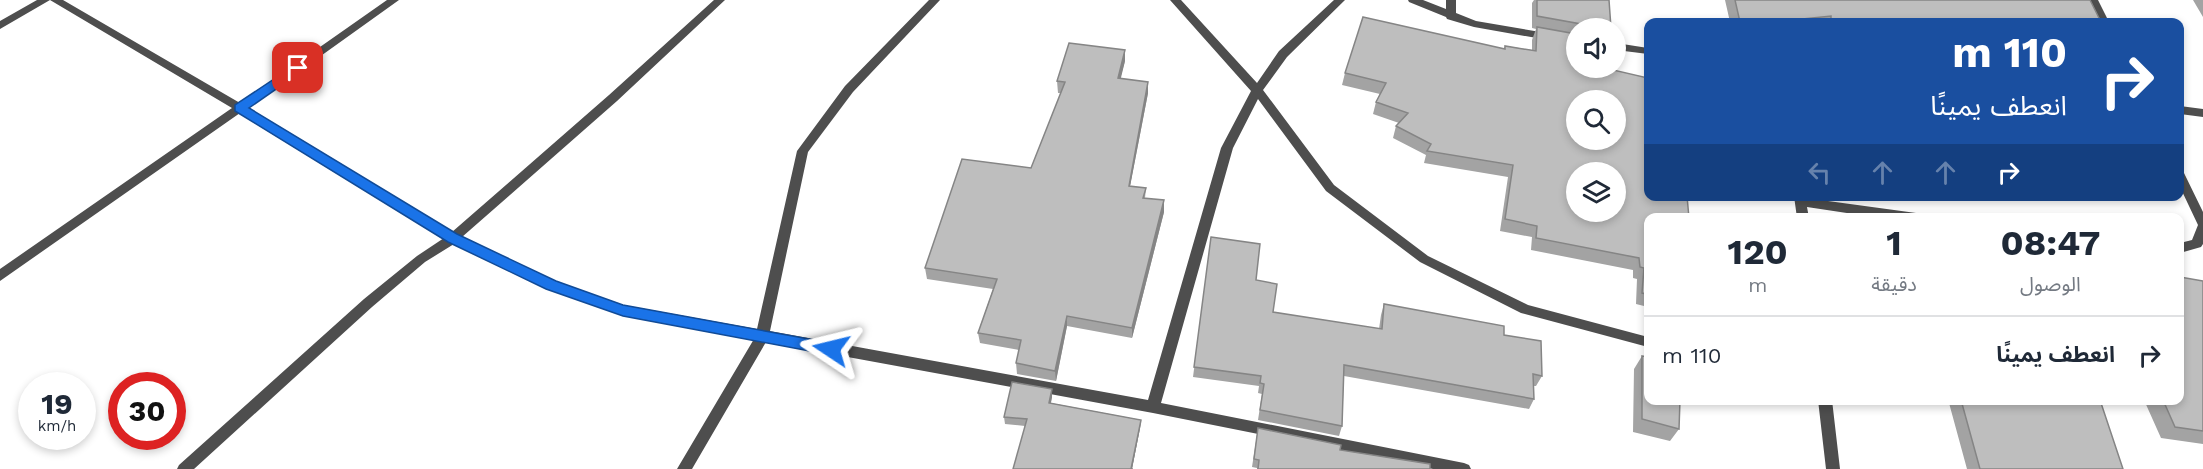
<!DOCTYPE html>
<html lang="ar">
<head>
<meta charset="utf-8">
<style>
	:root { --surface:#fff; --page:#f6f6f7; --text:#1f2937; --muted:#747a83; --line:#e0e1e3 }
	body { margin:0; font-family:"Work Sans","Noto Sans Arabic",sans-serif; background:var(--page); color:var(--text); direction:rtl; height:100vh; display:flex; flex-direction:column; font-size:22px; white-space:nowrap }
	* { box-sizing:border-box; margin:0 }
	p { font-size:20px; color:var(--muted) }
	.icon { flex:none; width:33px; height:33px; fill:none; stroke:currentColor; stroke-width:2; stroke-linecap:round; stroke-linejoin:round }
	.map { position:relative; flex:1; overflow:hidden; direction:ltr }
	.details { position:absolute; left:1644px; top:213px; width:540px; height:192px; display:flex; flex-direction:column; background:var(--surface); border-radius:12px; box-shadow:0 3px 9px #0003; direction:rtl }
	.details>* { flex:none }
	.banner { position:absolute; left:1644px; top:18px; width:540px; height:183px; border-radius:12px; box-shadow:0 3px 9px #0003; direction:rtl; background:#1a4fa0; color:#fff; overflow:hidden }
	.buttons { position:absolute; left:1566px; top:18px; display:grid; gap:12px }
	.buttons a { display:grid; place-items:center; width:60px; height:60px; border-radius:50%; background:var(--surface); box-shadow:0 3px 9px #0003; font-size:30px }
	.speed { position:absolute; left:18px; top:372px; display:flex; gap:12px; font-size:30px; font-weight:700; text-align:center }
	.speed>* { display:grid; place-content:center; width:78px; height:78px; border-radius:50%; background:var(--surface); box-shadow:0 3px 9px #0003; line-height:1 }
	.speed small { font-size:15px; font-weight:400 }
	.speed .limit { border:9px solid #d22; background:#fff; color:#111 }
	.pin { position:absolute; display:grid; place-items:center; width:51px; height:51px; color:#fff; margin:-26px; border-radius:12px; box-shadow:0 3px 9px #0006 }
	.me { position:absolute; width:66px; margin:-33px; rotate:280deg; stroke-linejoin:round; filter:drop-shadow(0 0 4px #0008) }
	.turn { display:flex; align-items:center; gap:21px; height:126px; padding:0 18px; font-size:27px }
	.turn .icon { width:78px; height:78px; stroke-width:2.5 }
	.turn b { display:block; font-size:42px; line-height:51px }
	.lanes { display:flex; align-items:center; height:57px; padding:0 18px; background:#0003; justify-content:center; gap:30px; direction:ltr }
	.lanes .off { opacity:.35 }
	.eta { display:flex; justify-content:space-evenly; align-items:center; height:102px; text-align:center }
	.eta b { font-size:36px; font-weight:700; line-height:42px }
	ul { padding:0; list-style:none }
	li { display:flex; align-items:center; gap:18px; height:78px; padding:0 18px; border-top:2px solid var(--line) }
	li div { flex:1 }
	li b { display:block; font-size:22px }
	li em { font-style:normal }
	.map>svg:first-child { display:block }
</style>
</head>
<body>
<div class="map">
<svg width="2203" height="469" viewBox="0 0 2203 469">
	<rect width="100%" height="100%" fill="#fff"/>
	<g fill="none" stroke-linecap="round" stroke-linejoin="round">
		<path fill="#4e4e4e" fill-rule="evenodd" d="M37 0H63L240 103 387 0H399L248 108 452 232 609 95 714 0H725L617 101 462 237 555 281 623 305 757 329 797 151 845 86 929 0H940L853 92 808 152 770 331 1148 400 1221 148 1251 91 1170 0H1181L1257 83 1279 51 1334 0H1345L1287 57 1263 90 1334 185 1428 256 1528 305 1648 337V347L1521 313 1420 262 1326 191 1258 99 1233 148 1161 403 1464 463 1469 465 1471 469H1433L1153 413 766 342 692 469H677L754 339 623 315 547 289 454 244 425 262 372 307 194 469H177L179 465 364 299 417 256 444 238 240 113 0 281V269L232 108 50 0 0 29V21Z
			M1408 0H1423L1446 9V0H1456V13L1476 21 1576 38V45L1474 27 1447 19 1446 17 1409 2Z
			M2088 0H2098L2109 22H2099Z
			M1616 43 1648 48V54L1616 50Z
			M2180 106 2203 109V117L2180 114Z
			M2180 172 2184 173 2203 212V244L2201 247 2180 253V243L2192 240 2198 225 2180 187Z
			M1794 196H1806V198L1916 213 1922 218H1880L1807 207 1809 218H1797Z
			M1818 400H1832L1840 469H1826Z"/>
	</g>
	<path fill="#a3a3a3" d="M1534 0H1609L1611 28H1576V68L1648 218V307L1636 304 1637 279 1633 278V270L1531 250 1532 237 1500 231 1508 177 1424 163 1426 155 1393 138 1396 126 1399 123 1373 114 1376 102 1380 94 1342 85 1345 73 1504 48 1505 46 1532 50V40L1536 29 1532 28V3Z
		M1725 0H2090L2101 22H1730Z
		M2193 0H2203V17Z
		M1125 61 1120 79 1148 82V93L1130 186 1146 188 1145 198 1164 212 1132 338 1067 326 1056 381 1017 374 1016 363 1019 350 980 343 978 333 993 289 927 279 925 268 1031 168 1061 93H1058L1057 81Z
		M1211 237 1256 280 1273 312 1379 329 1381 315 1384 304 1504 335 1542 376 1536 386H1533L1534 399 1529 409 1344 376 1342 426 1339 436 1258 420 1262 394 1258 393 1259 386 1193 377Z
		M2203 281V444L2161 438 2144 400H2180Z
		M1642 356 1679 429 1670 441 1633 432 1634 369Z
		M1052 389V397L1051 403 1141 420 1140 428 1132 469 1025 426 1005 424 1004 417Z
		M1931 400H2100L2123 469H1967L1949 403Z
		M1258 428 1340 450 1430 469H1257V468L1252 467Z"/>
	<path fill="#858585" d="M1125 50V61L1118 90V78Z
		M1148 82V93L1128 197 1129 186Z
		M1164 200V212L1132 338V328Z
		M1067 316V326L1056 381 1055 371Z
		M1052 389V397L1049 410V403Z
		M1141 420 1140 428 1132 469H1131Z"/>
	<path fill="#bebebe" stroke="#858585" stroke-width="1.5" fill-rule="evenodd" d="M1537 0H1609L1611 28H1582L1581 24 1537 16Z
		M1735 0H2090L2101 22H1831V16L1773 22H1740Z
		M1363 17 1505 49V46L1536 51 1537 27 1576 34V68H1613V70L1648 78V196H1687L1689 218H1648V294L1642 293 1644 268 1640 267 1639 258 1536 238 1537 226 1505 219 1513 165 1427 151 1431 144 1396 126 1408 113 1376 102 1386 83 1345 73ZM1576 100H1616V140H1576ZM1576 172H1616V212H1576Z
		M1069 43 1125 50 1118 78 1148 82 1129 186 1146 188 1143 198 1164 200 1132 328 1067 316 1055 371 1016 363 1021 340 978 333 997 279 925 268 962 159 1031 168 1065 82 1057 81Z
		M1211 237 1260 244 1256 280 1277 284 1273 312 1382 329 1384 304 1504 326V335L1541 341 1542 376 1533 374 1534 399 1344 365 1342 426 1260 410 1264 384 1260 383 1261 376 1194 367Z
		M2180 277 2203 281V431L2175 427 2163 400H2180Z
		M1642 356 1648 357V400H1680L1679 429 1642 419Z
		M1012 382 1052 389 1049 403 1141 420 1131 469H1133H1013L1027 419 1004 417Z
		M1961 400H2100L2123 469H1980Z
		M1258 428 1341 445 1340 450 1430 464V469H1258L1259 460 1254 459Z"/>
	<path fill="#1a73e8" stroke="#114b97" stroke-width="1.5" d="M298 63 302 65V71L249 108 457 234 556 281 623 305 831 343 839 349 837 354 831 355 623 316 546 289 448 242 235 111V105Z"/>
</svg>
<div class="buttons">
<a><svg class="icon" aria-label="sound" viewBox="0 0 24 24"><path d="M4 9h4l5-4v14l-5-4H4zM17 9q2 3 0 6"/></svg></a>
<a><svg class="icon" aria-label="search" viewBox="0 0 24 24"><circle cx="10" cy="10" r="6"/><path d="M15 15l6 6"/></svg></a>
<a><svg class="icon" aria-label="layers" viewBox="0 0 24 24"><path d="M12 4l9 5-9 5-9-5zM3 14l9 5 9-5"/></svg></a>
</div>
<div class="speed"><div>19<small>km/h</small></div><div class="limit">30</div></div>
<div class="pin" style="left:298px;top:68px;background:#d93025"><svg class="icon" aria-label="arrive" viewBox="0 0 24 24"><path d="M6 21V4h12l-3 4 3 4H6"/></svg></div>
<svg class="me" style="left:831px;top:349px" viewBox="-20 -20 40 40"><path d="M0-17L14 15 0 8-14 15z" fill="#1a73e8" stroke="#fff" stroke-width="4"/></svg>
<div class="banner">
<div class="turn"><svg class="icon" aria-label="right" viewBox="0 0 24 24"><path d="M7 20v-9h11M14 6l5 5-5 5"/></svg><div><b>110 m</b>انعطف يمينًا</div></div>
<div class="lanes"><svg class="icon off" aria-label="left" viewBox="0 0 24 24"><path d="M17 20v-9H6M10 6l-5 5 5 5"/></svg><svg class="icon off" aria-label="ahead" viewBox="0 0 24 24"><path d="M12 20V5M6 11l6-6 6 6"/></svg><svg class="icon off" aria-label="ahead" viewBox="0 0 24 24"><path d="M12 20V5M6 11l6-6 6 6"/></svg><svg class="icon" aria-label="right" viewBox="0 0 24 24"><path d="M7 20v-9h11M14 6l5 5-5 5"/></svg></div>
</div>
<section class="details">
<div class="eta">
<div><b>08:47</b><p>الوصول</p></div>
<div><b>1</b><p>دقيقة</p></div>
<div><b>120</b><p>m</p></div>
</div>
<ul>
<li><svg class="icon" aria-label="right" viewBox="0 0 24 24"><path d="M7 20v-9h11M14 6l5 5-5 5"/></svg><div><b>انعطف يمينًا</b></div><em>110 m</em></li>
</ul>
</section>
</div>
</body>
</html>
